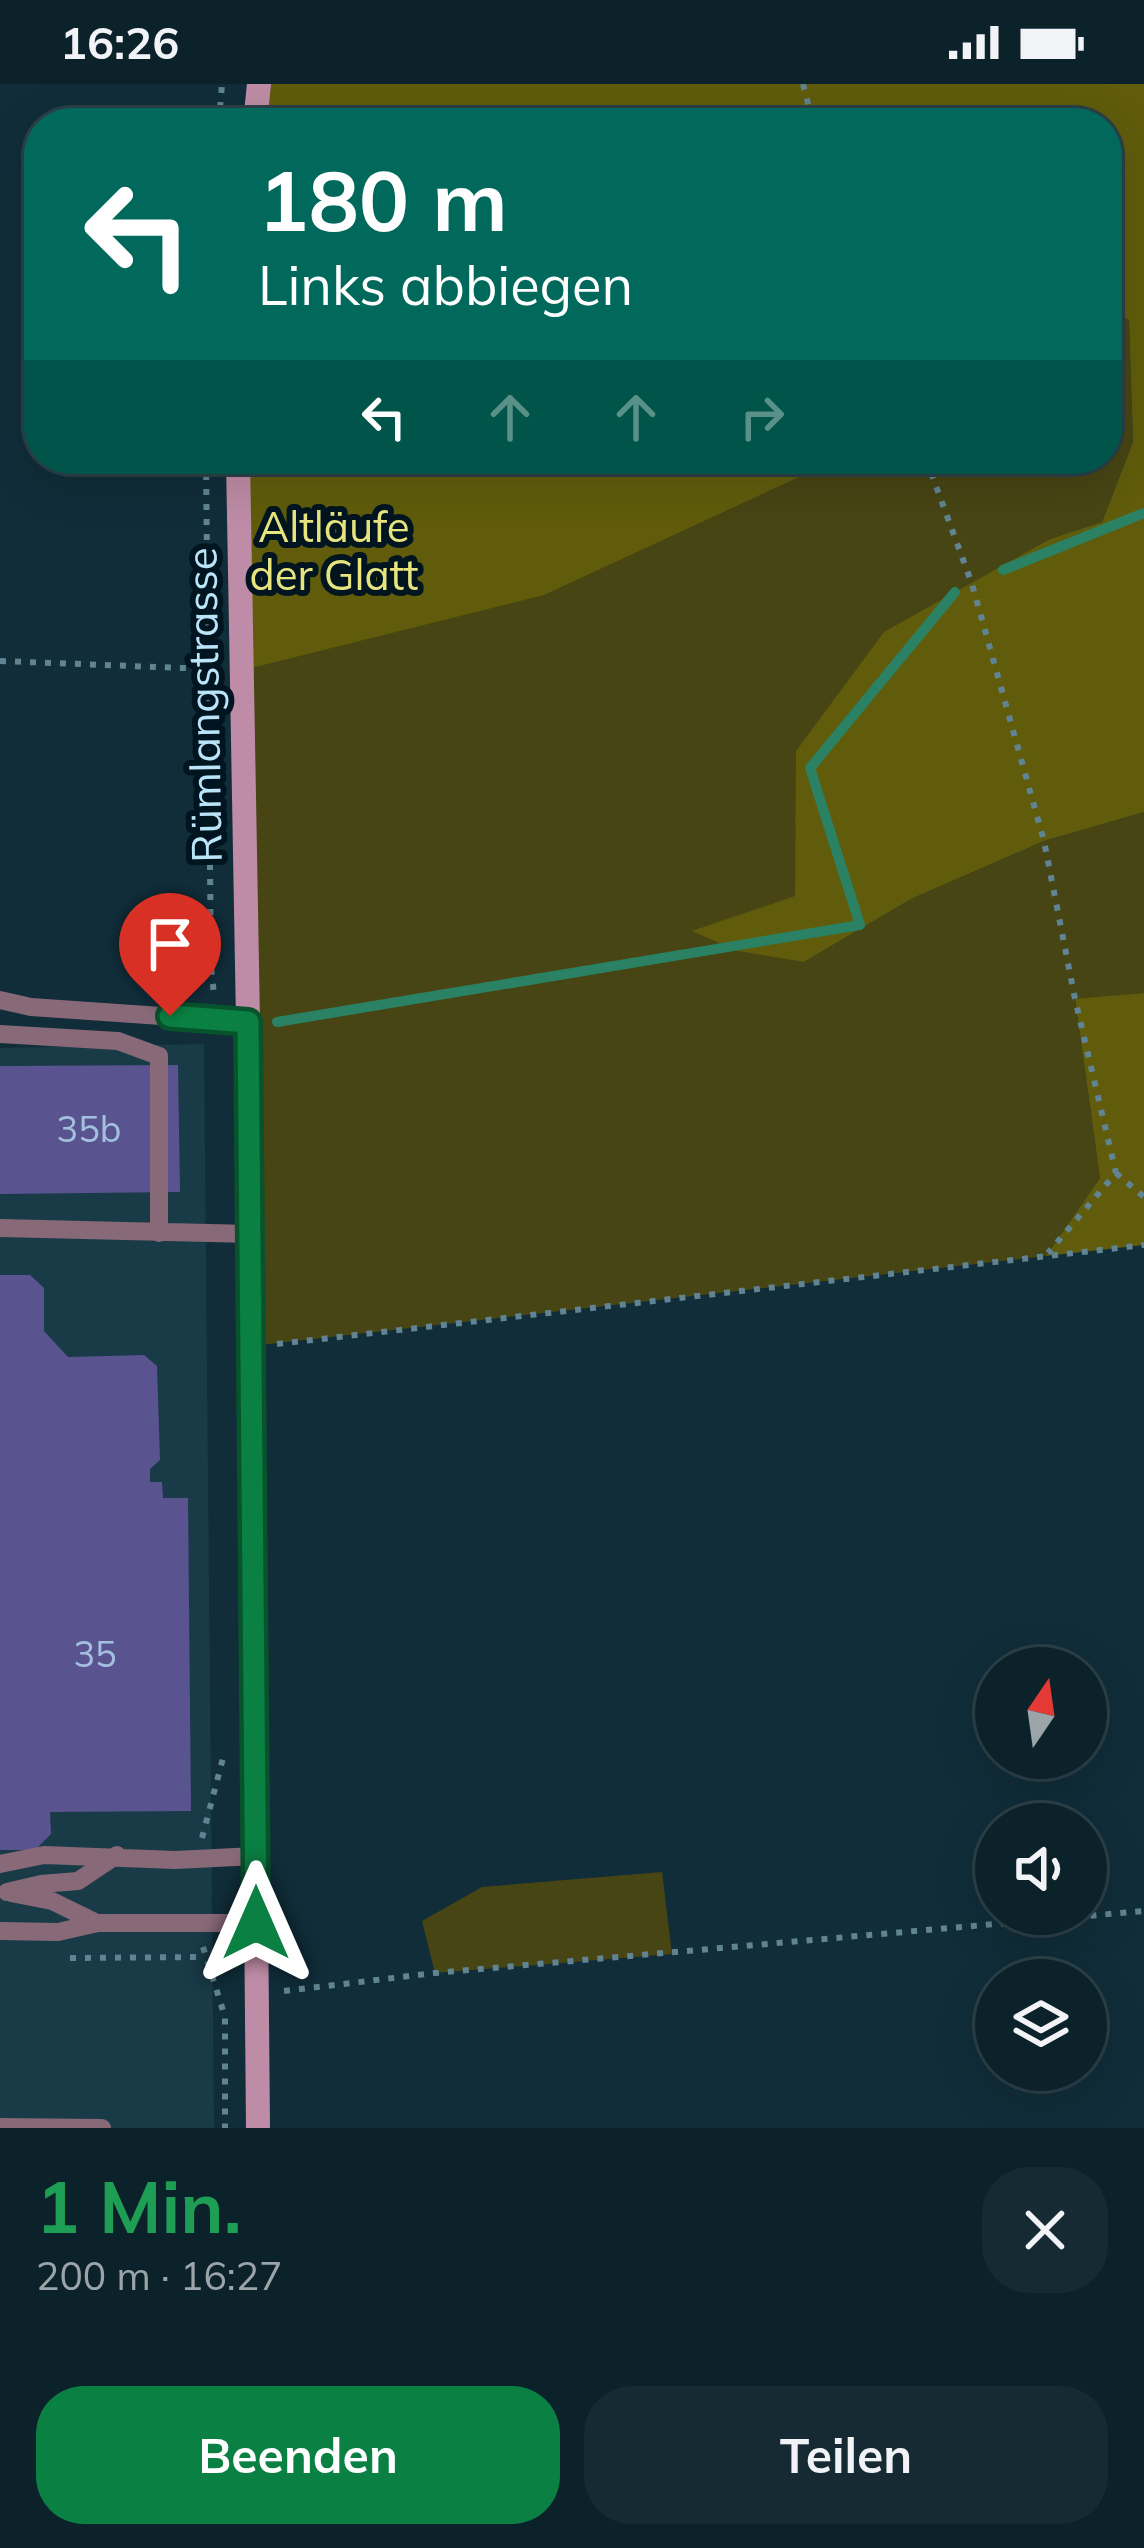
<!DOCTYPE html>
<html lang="de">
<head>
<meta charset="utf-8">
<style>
	:root { --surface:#0c222b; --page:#152a33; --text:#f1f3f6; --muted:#9aa4a9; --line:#2c3f47; --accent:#0b8043 }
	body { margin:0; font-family:Mulish,sans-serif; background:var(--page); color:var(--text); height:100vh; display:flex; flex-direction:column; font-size:45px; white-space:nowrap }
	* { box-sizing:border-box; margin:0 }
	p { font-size:39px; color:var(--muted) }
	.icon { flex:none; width:66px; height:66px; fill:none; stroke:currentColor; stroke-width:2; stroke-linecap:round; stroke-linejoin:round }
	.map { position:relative; height:2044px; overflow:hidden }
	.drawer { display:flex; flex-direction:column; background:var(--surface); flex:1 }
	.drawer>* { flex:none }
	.banner { position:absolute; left:24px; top:24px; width:1098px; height:366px; border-radius:48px; box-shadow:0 12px 48px #0002,0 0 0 3px var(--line); background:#00695c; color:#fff; overflow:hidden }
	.needle { width:78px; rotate:13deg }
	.tools { position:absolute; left:975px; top:1563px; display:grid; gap:24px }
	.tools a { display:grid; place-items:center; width:132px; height:132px; border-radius:50%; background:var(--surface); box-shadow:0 12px 48px #0002,0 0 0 3px var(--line); font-size:60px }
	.pin { position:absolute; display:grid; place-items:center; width:102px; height:102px; color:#fff; margin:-123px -51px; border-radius:50% 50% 50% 0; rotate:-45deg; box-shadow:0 0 12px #0007 }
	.pin .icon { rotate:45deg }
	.me { position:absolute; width:132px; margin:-66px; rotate:0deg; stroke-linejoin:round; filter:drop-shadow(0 0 9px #0008) }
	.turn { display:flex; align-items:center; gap:42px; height:252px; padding:0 36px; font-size:54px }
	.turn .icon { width:156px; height:156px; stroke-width:2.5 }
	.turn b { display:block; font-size:84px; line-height:102px }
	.lanes { display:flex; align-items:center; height:114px; padding:0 36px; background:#0003; justify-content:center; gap:60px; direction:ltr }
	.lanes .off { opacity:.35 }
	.round { display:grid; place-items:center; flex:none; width:126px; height:126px; border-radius:48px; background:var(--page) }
	.overview { display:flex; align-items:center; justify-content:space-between; height:204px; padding:0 36px }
	h1 { font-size:72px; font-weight:700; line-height:90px; color:#1e9e55 }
	.button { display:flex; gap:24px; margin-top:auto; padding:24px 36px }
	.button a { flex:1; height:138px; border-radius:48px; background:var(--accent); color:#fff; font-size:48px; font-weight:700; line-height:138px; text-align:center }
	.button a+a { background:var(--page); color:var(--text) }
	.status { display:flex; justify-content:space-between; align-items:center; height:84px; padding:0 60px; background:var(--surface); direction:ltr }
	.status svg { height:33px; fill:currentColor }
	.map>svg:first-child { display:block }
</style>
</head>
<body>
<div class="status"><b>16:26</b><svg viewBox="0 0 49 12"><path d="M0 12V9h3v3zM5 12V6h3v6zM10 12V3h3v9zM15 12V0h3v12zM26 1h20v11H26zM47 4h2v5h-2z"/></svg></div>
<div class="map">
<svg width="1144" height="2044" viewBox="0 0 1144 2044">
	<rect width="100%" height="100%" fill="#102d39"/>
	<path fill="#193a47" d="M204 960 214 2044H0V964Z"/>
	<path fill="#474514" d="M1107 224 1129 236 1133 358 1102 438 1050 455 972 500 797 667 795 812 804 878 911 815 1044 757 1144 728V909L1075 916 1100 1094 1046 1172 252 1262 238 375H1107Z
		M662 1788 672 1870 435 1889 422 1837 482 1803Z"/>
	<path fill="#605c0c" d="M259 0H1144V728L1044 757 911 815 804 878 738 867 692 847 795 812 796 667 884 548 1050 455 1102 438 1133 358 1129 236 1107 224V39H255Z
		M238 375H824L799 393 544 511 243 586Z
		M1144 909V1161L1046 1172 1100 1094 1075 915Z"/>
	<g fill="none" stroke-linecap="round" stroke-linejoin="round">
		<path stroke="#2b8164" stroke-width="10" d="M1003 486 1144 429
			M277 938 860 841 810 684 955 508"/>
	</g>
	<path fill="#59538f" d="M178 981 180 1108 0 1110V982Z
		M0 1191H30L44 1204V1247L68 1273 144 1271 157 1282 160 1376 150 1385V1398H162L163 1414H188L191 1727 50 1728 51 1750 35 1766H0Z"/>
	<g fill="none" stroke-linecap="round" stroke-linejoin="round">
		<path stroke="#608493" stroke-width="6" stroke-dasharray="6 9" stroke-linecap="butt" d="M803 0 813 39
			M219 39 222 0
			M206 375 211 882 214 911
			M926 375 972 500 1044 757 1075 915 1116 1089 1048 1169
			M0 577 209 585
			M1116 1089 1144 1113
			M277 1260 1144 1161
			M202 1754 223 1674
			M203 1863 225 1933V2044
			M70 1874 204 1873
			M284 1907 435 1889 1144 1827"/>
		<path stroke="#886978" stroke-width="18" d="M0 916 31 923 248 938
			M0 950 118 957 159 972V1149
			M0 1144 251 1150
			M0 1780 44 1771 175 1776 256 1772
			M7 1808 41 1800 78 1797 117 1771
			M11 1809 52 1817 97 1839
			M0 1847 58 1848 98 1839H256
			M0 2043 102 2044"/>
		<path stroke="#be8ca6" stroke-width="24" d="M255 39 259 0
			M238 375 248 938 258 2044"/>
	</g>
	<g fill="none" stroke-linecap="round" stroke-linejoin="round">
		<defs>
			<path id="route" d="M170 932 248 938 256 1839"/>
		</defs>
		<use href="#route" stroke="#07532c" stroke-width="30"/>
		<use href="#route" stroke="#0b8043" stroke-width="21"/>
	</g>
	<g text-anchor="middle" stroke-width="12" stroke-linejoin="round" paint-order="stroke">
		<g font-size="36" fill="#a2c0dd">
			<text x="89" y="1058">35b</text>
			<text x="95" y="1583">35</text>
		</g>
		<g font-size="42" fill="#e8e57f" stroke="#001520">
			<text x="334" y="458">Altläufe<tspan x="334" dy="48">der Glatt</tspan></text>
		</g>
		<g font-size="42" fill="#bae4f7" stroke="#001520">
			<text transform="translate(204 621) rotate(-91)" y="15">Rümlangstrasse</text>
		</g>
	</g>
</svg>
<div class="tools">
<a><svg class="needle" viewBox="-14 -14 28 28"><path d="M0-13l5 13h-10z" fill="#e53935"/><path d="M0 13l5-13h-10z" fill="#9aa4a9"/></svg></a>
<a><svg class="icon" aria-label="sound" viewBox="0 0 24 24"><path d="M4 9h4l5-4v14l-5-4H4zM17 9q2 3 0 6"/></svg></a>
<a><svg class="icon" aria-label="layers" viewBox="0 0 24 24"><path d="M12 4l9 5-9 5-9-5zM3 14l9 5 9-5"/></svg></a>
</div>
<div class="pin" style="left:170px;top:932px;background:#d93025"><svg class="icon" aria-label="arrive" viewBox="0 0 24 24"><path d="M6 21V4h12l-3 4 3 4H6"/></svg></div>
<svg class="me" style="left:256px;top:1839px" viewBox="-20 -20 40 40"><path d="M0-17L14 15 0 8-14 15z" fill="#0b8043" stroke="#fff" stroke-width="4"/></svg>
<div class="banner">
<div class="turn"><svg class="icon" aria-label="left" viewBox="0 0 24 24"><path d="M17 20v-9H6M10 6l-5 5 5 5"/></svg><div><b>180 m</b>Links abbiegen</div></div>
<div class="lanes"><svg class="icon" aria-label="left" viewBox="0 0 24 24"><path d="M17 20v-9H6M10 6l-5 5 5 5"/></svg><svg class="icon off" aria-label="ahead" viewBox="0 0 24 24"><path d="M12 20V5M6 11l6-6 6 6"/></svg><svg class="icon off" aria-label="ahead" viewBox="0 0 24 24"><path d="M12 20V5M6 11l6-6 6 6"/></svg><svg class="icon off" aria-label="right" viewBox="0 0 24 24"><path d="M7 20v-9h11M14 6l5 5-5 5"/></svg></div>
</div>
</div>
<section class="drawer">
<div class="overview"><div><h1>1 Min.</h1><p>200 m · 16:27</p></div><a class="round"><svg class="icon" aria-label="close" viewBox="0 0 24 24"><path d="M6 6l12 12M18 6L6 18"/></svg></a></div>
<div class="button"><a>Beenden</a><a>Teilen</a></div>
</section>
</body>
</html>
